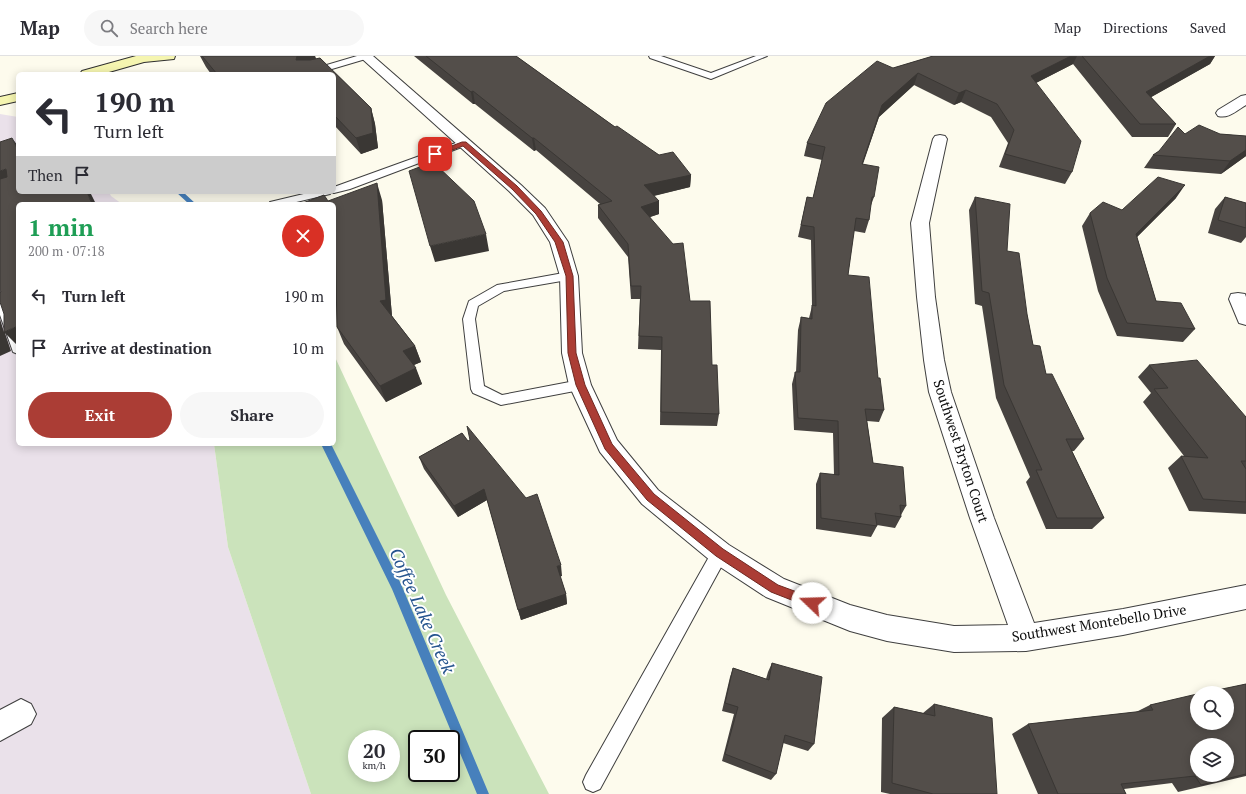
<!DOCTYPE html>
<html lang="en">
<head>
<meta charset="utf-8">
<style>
	:root { --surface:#fff; --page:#f7f7f7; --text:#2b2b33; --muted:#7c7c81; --line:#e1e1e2; --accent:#ab3d35 }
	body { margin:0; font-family:"PT Serif",serif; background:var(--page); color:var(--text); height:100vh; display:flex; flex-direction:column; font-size:15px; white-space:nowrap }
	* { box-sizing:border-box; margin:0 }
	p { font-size:13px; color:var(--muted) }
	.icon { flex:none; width:22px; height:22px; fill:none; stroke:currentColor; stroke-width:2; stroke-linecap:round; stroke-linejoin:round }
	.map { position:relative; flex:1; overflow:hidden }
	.side { position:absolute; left:16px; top:146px; width:320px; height:244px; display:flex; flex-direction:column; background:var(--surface); border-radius:6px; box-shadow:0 2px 10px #0003 }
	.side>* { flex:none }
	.guide { position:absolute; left:16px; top:16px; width:320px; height:122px; border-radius:6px; box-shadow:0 2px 10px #0003; background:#fff; color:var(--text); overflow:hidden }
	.tools { position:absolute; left:1190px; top:630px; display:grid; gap:8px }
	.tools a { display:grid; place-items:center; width:44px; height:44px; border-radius:50%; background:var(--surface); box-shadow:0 2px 10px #0003; font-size:20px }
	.speed { position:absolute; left:348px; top:674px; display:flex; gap:8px; font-size:20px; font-weight:700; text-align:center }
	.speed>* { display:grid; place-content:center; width:52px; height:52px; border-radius:50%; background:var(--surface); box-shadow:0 2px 10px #0003; line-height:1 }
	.speed small { font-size:10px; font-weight:400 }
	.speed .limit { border:2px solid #111; border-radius:6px; background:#fff; color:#111 }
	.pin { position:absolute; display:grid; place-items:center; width:34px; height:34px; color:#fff; margin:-17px; border-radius:8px; box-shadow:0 2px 6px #0006 }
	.me { position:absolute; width:44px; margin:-22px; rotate:291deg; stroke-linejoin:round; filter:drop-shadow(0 0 3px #0008) }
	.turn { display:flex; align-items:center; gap:14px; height:84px; padding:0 12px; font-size:18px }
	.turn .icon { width:52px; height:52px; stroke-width:2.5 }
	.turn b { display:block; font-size:28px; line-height:34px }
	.then { display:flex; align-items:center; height:38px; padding:0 12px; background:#0003; gap:8px; font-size:15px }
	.round { display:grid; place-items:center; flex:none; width:42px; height:42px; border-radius:21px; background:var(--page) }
	.headline { display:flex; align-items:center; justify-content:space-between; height:68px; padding:0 12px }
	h1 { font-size:24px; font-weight:700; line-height:30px; color:#1e9e55 }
	.cta { display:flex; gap:8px; margin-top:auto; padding:8px 12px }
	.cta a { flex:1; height:46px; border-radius:24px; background:var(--accent); color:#fff; font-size:16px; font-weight:700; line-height:46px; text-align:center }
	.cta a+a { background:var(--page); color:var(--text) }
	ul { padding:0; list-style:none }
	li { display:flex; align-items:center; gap:12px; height:52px; padding:0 12px }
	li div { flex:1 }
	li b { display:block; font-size:15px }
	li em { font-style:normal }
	header { display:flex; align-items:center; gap:24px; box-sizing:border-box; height:56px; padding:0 20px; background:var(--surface); border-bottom:1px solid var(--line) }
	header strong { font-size:19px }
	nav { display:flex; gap:22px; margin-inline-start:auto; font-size:14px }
	.search { width:280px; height:36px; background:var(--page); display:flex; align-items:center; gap:10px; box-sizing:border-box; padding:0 14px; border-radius:22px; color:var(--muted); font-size:15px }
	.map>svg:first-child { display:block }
</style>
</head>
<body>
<header>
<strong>Map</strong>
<div class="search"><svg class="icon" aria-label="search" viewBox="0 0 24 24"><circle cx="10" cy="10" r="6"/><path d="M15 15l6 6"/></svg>Search here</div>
<nav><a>Map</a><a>Directions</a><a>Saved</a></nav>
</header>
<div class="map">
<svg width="1246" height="738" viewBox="0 0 1246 738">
	<rect width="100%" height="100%" fill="#fdfbed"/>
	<path fill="#eae1ea" d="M0 58 18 61V136H109L111 140 122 148H18V388H214L228 491 311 738H0Z"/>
	<path fill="#cbe3bb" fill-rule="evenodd" d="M334 299 446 539 549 738H311L228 491 214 388H334ZM357 683H391V717H357ZM417 683H451V717H417Z"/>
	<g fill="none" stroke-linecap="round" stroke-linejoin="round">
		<path fill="#4780bc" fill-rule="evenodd" d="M176 136H183L196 148H189Z
			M321 388H331L401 528 489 738H477L392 533Z"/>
		<defs>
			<path id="lane" d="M357 0H370L369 2 315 18H302L303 16Z
				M649 0H661L711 17 756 0H767L711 23 650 2Z
				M464 84 467 85 469 87 467 89 350 133 334 137 331 136 330 138 288 148H269L270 146 312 136H334V131Z
				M569 216 573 217 575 220 573 223 504 235 478 250 475 263 484 330 502 339 580 324 585 325 587 329 585 333 501 349 473 337 471 333 463 263 469 245 497 229Z
				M0 237 4 238 6 241 18 275V298L13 296 12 293 0 259Z
				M720 490 726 492 728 497 726 502 600 733 593 736 586 733 583 726 586 719 714 492Z"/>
			<path id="street" d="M359 0H373L521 129 545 152 568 186 578 220 582 297 591 329 617 384 658 434 729 489 784 523 850 549 887 559 954 570 1008 569 970 462 929 336 924 304 917 241 911 167 933 83 935 80 940 79 945 80 947 83 929 167 935 241 944 304 951 336 994 462 1034 567 1123 553 1246 529V553L1123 579 1026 595 954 596 887 585 850 575 766 541 711 505 642 448 600 396 569 329 562 297 560 220 550 186 533 159 509 135Z
				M1246 39V49C1237 54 1229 63 1218 60L1216 57 1218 54 1241 40Z
				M1238 237 1245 238 1246 241V269L1239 267 1229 243 1231 238Z
				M21 643 31 648 36 658 31 668 0 685V654Z"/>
			<path id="secondary" d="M136 0H175L174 3 144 6 102 18H80L82 15Z
				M18 37V45L0 49V41Z"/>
		</defs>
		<use href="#lane" stroke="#3f3f3f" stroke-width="2"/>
		<use href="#street" stroke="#3f3f3f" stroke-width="2"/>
		<use href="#secondary" stroke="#2e2e2e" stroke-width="2"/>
		<use href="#lane" fill="#fff" fill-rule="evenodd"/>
		<use href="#street" fill="#fff" fill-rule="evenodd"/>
		<use href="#secondary" fill="#f5f5b0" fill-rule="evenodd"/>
	</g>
	<path fill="#474340" d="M200 0H315L316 3 320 2 371 52 375 68 378 92 361 98 334 69V18H211L206 11Z
		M414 0H516L615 71 659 99 691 119 690 131 654 140 659 145V158L650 161 690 245 712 309 719 358 717 370 660 369 661 294 638 293 640 243H631L628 201 598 162V149L600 148 536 94 534 95 475 48H473Z
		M933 0H1215L1210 8 1151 41 1176 68 1168 81H1132L1073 8 1036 27 1072 116 1065 128 999 111 1008 87 991 61 961 46 954 49 914 29 879 61 863 108 874 141 870 152 869 164 865 177 854 175 848 219 878 322 884 354 879 366 867 365 873 407 906 450 901 459V461L895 472 877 469V470L871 481 816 473V428L820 417 834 419 833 377 794 374 792 328 795 316H796L798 274 801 261 809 262 812 250 811 184 798 181 807 141 813 142 822 104 804 100 807 87 893 12Z
		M1185 78H1220L1246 80V100L1221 118 1144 112 1153 99Z
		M975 141 1007 195 1027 258 1033 289 1046 318 1084 383 1074 395H1072L1104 462 1092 473H1046L1026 426 1030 421 996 342 982 250 975 248 969 154Z
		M1225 141 1246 147V181L1241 187 1208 177 1215 153Z
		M1176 142 1137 181 1156 245 1195 273 1183 286 1117 280 1098 235 1082 170 1090 157 1122 154Z
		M382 144 392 260 415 290 421 306 414 309 422 328 386 346 344 288 337 271 335 194H334V148L328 145Z
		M1149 309 1246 361V458L1189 455 1168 412 1181 400H1184L1143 346 1151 337 1138 321Z
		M462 377 562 520H560L566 538 567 548 521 564 487 444 458 461 424 413 419 401Z
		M772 607 814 688 808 695 783 687 776 718 771 724 722 705 734 658 722 655 730 621 733 612 766 623 768 616Z
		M1246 628V720L1178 736 1172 727 1124 733 1126 738H1038L1012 678 1028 668 1136 656 1150 649Z
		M934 648 997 738H890L881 736 882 662 894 651 923 657Z"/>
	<path fill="#3a3734" d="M297 0H315L318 10 296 4Z
		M1071 0H1077L1073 8 1026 32 1031 20Z
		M1210 0H1215L1210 8 1139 48 1146 36Z
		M918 17 914 29 879 61 858 121 862 108 882 49Z
		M966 34 961 46 954 49 959 37Z
		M473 35 475 48H473L471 36Z
		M371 52 375 68 378 92 361 98 356 82Z
		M12 82 18 90V94Z
		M532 82H534L536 94 534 95Z
		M1246 94V100L1221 118 1230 105Z
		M6 113 18 128 0 135V115Z
		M691 119 690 131 644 142V129Z
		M377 127 382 144 392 260 380 245Z
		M1185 129 1176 142 1127 191 1136 178Z
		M87 136H90L96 148H92Z
		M659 145V158L641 164V151Z
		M335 174 342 191 334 194V175Z
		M486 178 489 195 435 206 430 190Z
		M0 263 4 276 18 270V290L5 277 11 295 0 300Z
		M415 290 421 306 409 311 403 295Z
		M416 312 422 328 386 346 380 330Z
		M484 433 487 444 458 461 454 450Z
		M561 509 562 520 558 521 557 510Z
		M566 538 567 548 521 564 518 554Z"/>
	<path fill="#534e4a" stroke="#3a3734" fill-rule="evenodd" d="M202 0H297L296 4H310L320 2 371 52 373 77 356 82 334 59V18H217Z
		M426 0H516L615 71 617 70 659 99 673 96 691 119 644 129 659 145 641 151 673 188 683 187 690 245H710L712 309H717L719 358 661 356 662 281 639 280 641 230H631L628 188 598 149 612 145 534 82H532L473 35 471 36Z
		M933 0H1071L1031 20 1081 85 1072 116 1005 98 1014 74 997 48 966 34 959 37 918 17 882 49 862 108 879 111 874 141H872L869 164 856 162 848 219 869 221 878 322H880L884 354 865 353 873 407 903 411 906 450 900 449 901 461 875 457 877 470 821 462 820 417 839 419 838 365 798 362 795 316H800L801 261 812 263V249L816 250 814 171 801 169 807 141 813 142 825 91 807 87 826 47 877 5 893 12Z
		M1082 0H1210L1146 36 1176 68H1140Z
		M1199 69 1220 78 1246 80V94L1230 105 1153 99 1159 95 1178 71 1185 78Z
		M12 82 18 94V136H87L92 148H18V270L4 276V258L0 246V236H1L0 234V123L7 121 6 113 0 115V86Z
		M433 106 474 145 486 178 430 190 409 115Z
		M1158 121 1185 129 1136 178 1156 245 1181 247 1195 273 1127 267 1107 222 1090 157 1103 146 1122 154Z
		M377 127 386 244 380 245 415 290 403 295 416 312 380 330 337 271 335 174 334 175V148H300L324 139 328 145Z
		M975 141 1010 148 1007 195 1019 197 1027 258 1033 289 1040 290 1046 318H1052L1084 383H1066L1104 462H1057L1036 414H1042L1004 329 989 237 982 235Z
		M1225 141 1246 147V172L1218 164Z
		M1197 304 1246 361V405H1241L1246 413V446L1203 443 1181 400 1208 402 1154 333 1168 332 1149 309Z
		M467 370 526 442 537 438 561 509 557 510 566 538 518 554 484 433 454 450 419 401 462 377 468 385 470 384Z
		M772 607 822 621 814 688 785 679 776 718 725 698 738 651 725 647 733 612 769 624Z
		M1246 628V718L1201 729 1195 720 1121 728 1126 738H1058L1028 668 1153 654 1150 649 1197 638V667H1227V637H1203ZM1197 689H1227V719H1197Z
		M934 648 992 662 997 738H933L892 727 894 651 935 660Z"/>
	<path fill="#ab3d35" stroke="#6f2822" d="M462 86H466L517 130 541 155 563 186 573 220 576 297 585 329 612 388 654 438 723 493 778 529 816 543 818 547 816 551 812 552 771 536 716 500 647 444 605 393 576 329 568 297 566 220 555 186 536 158 512 133 463 90 437 100 431 98Z"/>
	<g text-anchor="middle" stroke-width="4" stroke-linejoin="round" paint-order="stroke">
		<g font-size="14" fill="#0c0c0c" stroke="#fff">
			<text transform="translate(961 395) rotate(72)" y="5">Southwest Bryton Court</text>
			<text transform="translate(1099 567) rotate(-9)" y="5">Southwest Montebello Drive</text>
		</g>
		<g font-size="18" font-style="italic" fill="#25548e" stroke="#fff">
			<text transform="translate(422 555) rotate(66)" y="6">Coffee Lake Creek</text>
		</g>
	</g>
</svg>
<div class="tools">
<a><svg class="icon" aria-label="search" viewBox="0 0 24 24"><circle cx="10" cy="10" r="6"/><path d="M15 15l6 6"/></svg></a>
<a><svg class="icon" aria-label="layers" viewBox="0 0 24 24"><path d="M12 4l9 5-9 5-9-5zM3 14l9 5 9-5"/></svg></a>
</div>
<div class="speed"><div>20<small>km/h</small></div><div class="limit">30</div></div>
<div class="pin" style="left:435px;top:98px;background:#d93025"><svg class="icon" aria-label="arrive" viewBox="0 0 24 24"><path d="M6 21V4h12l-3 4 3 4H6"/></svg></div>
<svg class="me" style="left:812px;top:547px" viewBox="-20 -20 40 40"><circle r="19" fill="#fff"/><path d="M0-13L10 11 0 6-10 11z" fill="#ab3d35"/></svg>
<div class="guide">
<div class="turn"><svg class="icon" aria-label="left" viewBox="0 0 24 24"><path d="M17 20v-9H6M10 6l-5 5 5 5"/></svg><div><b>190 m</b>Turn left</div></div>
<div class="then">Then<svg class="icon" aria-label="arrive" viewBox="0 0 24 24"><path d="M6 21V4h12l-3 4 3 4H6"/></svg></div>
</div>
<section class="side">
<div class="headline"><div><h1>1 min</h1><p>200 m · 07:18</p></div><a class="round" style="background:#d93025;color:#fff"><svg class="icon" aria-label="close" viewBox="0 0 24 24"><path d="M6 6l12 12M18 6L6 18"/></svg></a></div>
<ul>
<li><svg class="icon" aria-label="left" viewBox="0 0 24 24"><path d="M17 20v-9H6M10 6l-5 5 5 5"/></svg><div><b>Turn left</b></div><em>190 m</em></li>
<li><svg class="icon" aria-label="arrive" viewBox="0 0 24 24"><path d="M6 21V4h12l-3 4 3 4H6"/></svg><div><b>Arrive at destination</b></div><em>10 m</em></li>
</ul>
<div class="cta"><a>Exit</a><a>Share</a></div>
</section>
</div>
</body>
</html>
